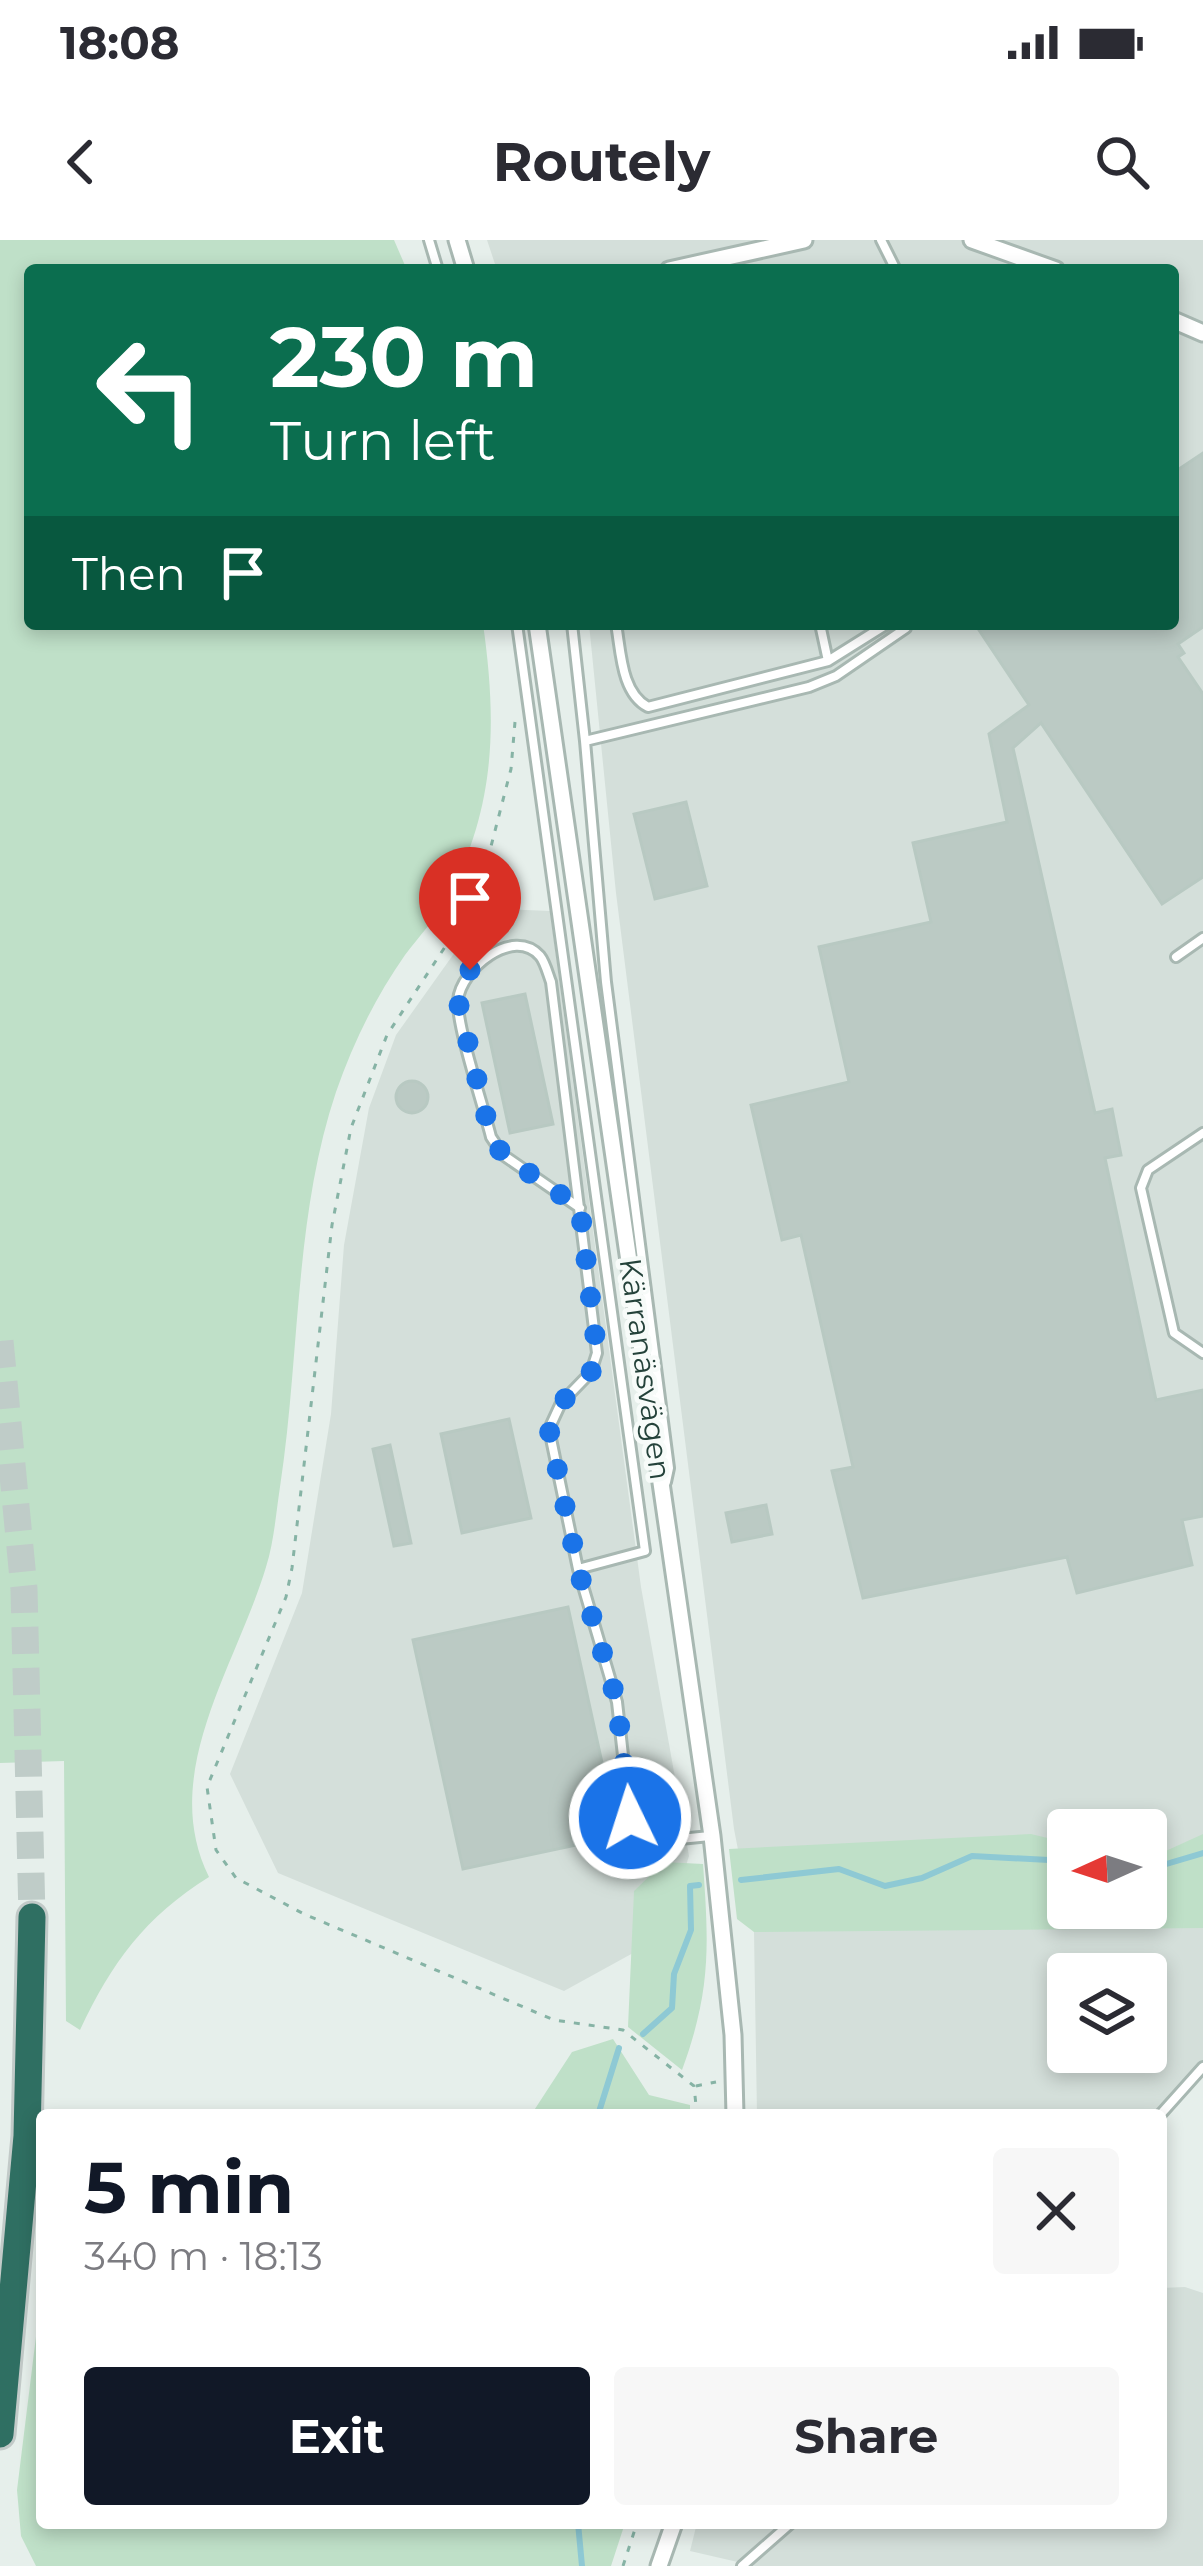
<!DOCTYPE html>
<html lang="en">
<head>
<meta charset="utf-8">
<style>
	:root { --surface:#fff; --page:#f7f7f7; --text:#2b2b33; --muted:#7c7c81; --accent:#111827 }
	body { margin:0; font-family:Montserrat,sans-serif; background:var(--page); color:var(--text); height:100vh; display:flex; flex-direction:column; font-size:45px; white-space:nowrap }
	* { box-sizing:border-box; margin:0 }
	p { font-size:39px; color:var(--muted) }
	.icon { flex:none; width:66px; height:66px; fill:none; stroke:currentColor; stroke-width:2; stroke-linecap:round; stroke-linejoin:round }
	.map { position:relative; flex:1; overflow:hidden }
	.side { position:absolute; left:36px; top:1869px; width:1131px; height:420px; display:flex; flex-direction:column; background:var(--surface); border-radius:12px; box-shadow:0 6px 18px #0003 }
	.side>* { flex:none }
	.top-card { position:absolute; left:24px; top:24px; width:1155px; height:366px; border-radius:12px; box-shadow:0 6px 18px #0003; background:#0b6e4f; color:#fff; overflow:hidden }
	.needle { width:78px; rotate:267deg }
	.buttons { position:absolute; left:1047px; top:1569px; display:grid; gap:24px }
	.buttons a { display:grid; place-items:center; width:120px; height:120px; border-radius:12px; background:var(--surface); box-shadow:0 6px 18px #0003; font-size:60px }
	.pin { position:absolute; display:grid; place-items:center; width:102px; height:102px; color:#fff; margin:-123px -51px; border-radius:50% 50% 50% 0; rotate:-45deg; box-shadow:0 0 12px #0007 }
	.pin .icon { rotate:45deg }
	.me { position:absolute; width:132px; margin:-66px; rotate:356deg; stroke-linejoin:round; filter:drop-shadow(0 0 9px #0008) }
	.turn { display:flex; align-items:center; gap:42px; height:252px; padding:0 48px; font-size:54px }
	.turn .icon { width:156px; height:156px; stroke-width:2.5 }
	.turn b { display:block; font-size:84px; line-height:102px }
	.then { display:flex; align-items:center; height:114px; padding:0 48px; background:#0003; gap:24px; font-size:45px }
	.round { display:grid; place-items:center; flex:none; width:126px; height:126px; border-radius:12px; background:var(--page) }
	.summary { display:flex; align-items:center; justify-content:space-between; height:204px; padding:0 48px }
	h1 { font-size:72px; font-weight:700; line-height:90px; color:var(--accent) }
	.action { display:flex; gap:24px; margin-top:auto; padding:24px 48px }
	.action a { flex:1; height:138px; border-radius:12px; background:var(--accent); color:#fff; font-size:48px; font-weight:700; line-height:138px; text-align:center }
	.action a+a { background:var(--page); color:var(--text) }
	.status { display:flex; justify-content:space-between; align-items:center; height:84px; padding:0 60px; background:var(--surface); direction:ltr }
	.status svg { height:33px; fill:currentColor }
	header { display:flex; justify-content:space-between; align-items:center; height:156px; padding:0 48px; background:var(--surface); font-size:54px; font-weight:700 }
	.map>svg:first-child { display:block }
</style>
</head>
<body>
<div class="status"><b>18:08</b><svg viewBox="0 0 49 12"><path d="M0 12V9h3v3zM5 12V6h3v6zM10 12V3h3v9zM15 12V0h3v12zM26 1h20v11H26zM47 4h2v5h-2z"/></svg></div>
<header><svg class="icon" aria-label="back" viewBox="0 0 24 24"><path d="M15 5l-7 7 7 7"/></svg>Routely<svg class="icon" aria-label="search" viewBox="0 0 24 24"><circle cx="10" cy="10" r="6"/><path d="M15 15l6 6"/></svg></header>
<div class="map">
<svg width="1203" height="2326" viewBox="0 0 1203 2326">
	<rect width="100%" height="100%" fill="#e6efeb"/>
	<path fill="#d4dfda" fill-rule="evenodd" d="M487 0H1203V1821L1155 1875H757L754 1692 734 1589 616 653 589 384H1173V30H497ZM1068 1590H1146V1668H1068ZM1068 1734H1146V1812H1068Z
		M505 669 550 671 641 1347 689 1616 664 1696 564 1751 278 1633 230 1534 302 1353 331 1174 344 1005 369 868 396 795 475 684Z
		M1185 2047 1203 2053V2326H755L690 2311 697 2283H1161V2048Z"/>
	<path fill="#bfe0c8" d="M0 0H394L407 30H30V384H483C497 482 496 567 448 657 437 678 419 696 405 715 375 758 353 803 336 852 294 977 300 1117 280 1247 276 1273 274 1302 266 1327 236 1427 158 1534 209 1637 145 1677 112 1722 80 1790L66 1781 64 1521 0 1523Z
		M1031 1594 1068 1603V1668H1146V1620L1203 1594V1688L754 1692 737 1679 729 1609Z
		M664 1622 703 1624C709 1706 711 1751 682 1830L628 1787 634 1651Z
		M613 1799 649 1855 690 1865V1875H531L572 1812Z
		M42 2048V2283H625L611 2326H36L21 2296 17 2250Z"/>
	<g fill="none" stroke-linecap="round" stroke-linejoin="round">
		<path stroke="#8ec9d4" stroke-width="6" d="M1146 1630 1203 1613
			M741 1640 839 1629 885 1646 922 1638 972 1616 1068 1621
			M643 1794 672 1768 674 1734 691 1690 690 1646 699 1645
			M598 1875 619 1808
			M578 2283 582 2326"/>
	</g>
	<path fill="#bbcac4" stroke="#b8c9c2" stroke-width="3" d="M1203 213V387L1178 404 1184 413 1178 417 1203 454V637L1162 664 1041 483 1013 508 1095 873 1112 869 1121 915 1105 918 1156 1160 1203 1150V1276L1182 1280 1192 1325 1077 1353 1067 1317 863 1358 832 1231 853 1227 801 995 782 1000 751 865 849 842 819 707 931 682 913 603 1007 582 989 494 1029 465 975 384H1173V233Z
		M686 562 707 646 655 659 634 574Z
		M525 754 553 884 510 893 482 763Z
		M396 857a16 16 0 1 1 32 0a16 16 0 1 1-32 0Z
		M509 1179 531 1278 462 1293 441 1194Z
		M390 1205 411 1303 394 1306 373 1209Z
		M766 1265 772 1294 732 1302 726 1273Z
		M568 1367 618 1596 463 1629 413 1400Z"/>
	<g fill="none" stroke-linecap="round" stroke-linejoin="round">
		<path stroke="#bfccc8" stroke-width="27" stroke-dasharray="27 14" stroke-linecap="butt" d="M0 1101 24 1349 32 1677"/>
		<defs>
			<path id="lane" d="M429 0 438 30
				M881 0 896 30
				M517 384 645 1311 578 1329
				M572 384 585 501
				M616 384C621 411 621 453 648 467L828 421 887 384
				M820 384 828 421
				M1176 717 1203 698
				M1203 893 1148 930 1141 948 1174 1093 1203 1113
				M580 968 503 915 491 897C484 868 456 785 458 760 461 729 513 686 540 716 545 722 548 734 551 742L597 1113 591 1132 561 1163 549 1189 578 1329 617 1462 630 1578 639 1603 710 1596
				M666 1242 669 1228 606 742 585 501 809 447 836 436 906 388
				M1160 1875 1203 1827
				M742 2326 791 2283"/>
			<path id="street" d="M457 0 466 30
				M972 0 1056 30
				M669 30 804 0
				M1173 80 1203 93
				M537 384 712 1596 733 1795 735 1875
				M659 2326 674 2283"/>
			<path id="highway" d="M0 2194 27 1896 32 1677"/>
		</defs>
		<use href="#lane" stroke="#a8b8b2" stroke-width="14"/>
		<use href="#street" stroke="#a8b8b2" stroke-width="21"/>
		<use href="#highway" stroke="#c2cac8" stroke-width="33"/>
		<path stroke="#86b3a5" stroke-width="3" stroke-dasharray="6 9" stroke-linecap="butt" d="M515 482 511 529 482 641 468 672 387 795 351 888 332 985 292 1328 286 1357 207 1547 216 1610 236 1638 304 1674 554 1780 623 1790 694 1846 697 1875
			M696 1846 716 1842
			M623 2326 637 2283"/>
		<use href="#lane" stroke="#fff" stroke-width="8"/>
		<use href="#street" stroke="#fff" stroke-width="15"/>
		<use href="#highway" stroke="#2f6f62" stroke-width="27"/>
	</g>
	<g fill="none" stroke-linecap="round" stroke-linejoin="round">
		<path stroke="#1a73e8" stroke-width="21" stroke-dasharray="0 37.8" d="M470 730 458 761 491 897 503 915 580 968 597 1113 591 1132 561 1163 549 1189 578 1329 617 1462 630 1578"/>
	</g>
	<g text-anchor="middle" stroke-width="9" stroke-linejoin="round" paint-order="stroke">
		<g font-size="30" fill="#24423a" stroke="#f7fbf9">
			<text transform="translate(645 1129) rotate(82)" y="10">Kärranäsvägen</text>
		</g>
	</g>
</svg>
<div class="buttons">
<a><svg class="needle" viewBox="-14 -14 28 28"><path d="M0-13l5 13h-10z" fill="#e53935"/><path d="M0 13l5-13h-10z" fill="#7c7c81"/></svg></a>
<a><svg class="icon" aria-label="layers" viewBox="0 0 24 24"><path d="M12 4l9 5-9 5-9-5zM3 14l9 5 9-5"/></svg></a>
</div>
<div class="pin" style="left:470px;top:730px;background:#d93025"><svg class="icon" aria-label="arrive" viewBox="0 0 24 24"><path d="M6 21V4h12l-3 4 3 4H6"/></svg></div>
<svg class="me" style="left:630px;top:1578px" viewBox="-20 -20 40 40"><circle r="17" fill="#1a73e8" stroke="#fff" stroke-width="3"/><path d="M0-11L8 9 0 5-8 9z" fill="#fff"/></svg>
<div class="top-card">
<div class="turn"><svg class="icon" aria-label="left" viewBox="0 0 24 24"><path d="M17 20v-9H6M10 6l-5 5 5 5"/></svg><div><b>230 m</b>Turn left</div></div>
<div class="then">Then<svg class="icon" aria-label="arrive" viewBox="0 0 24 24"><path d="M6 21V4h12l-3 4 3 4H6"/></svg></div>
</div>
<section class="side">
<div class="summary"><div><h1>5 min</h1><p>340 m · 18:13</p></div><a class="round"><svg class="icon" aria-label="close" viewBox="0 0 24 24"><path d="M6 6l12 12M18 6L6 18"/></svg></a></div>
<div class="action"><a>Exit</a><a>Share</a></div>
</section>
</div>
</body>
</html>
